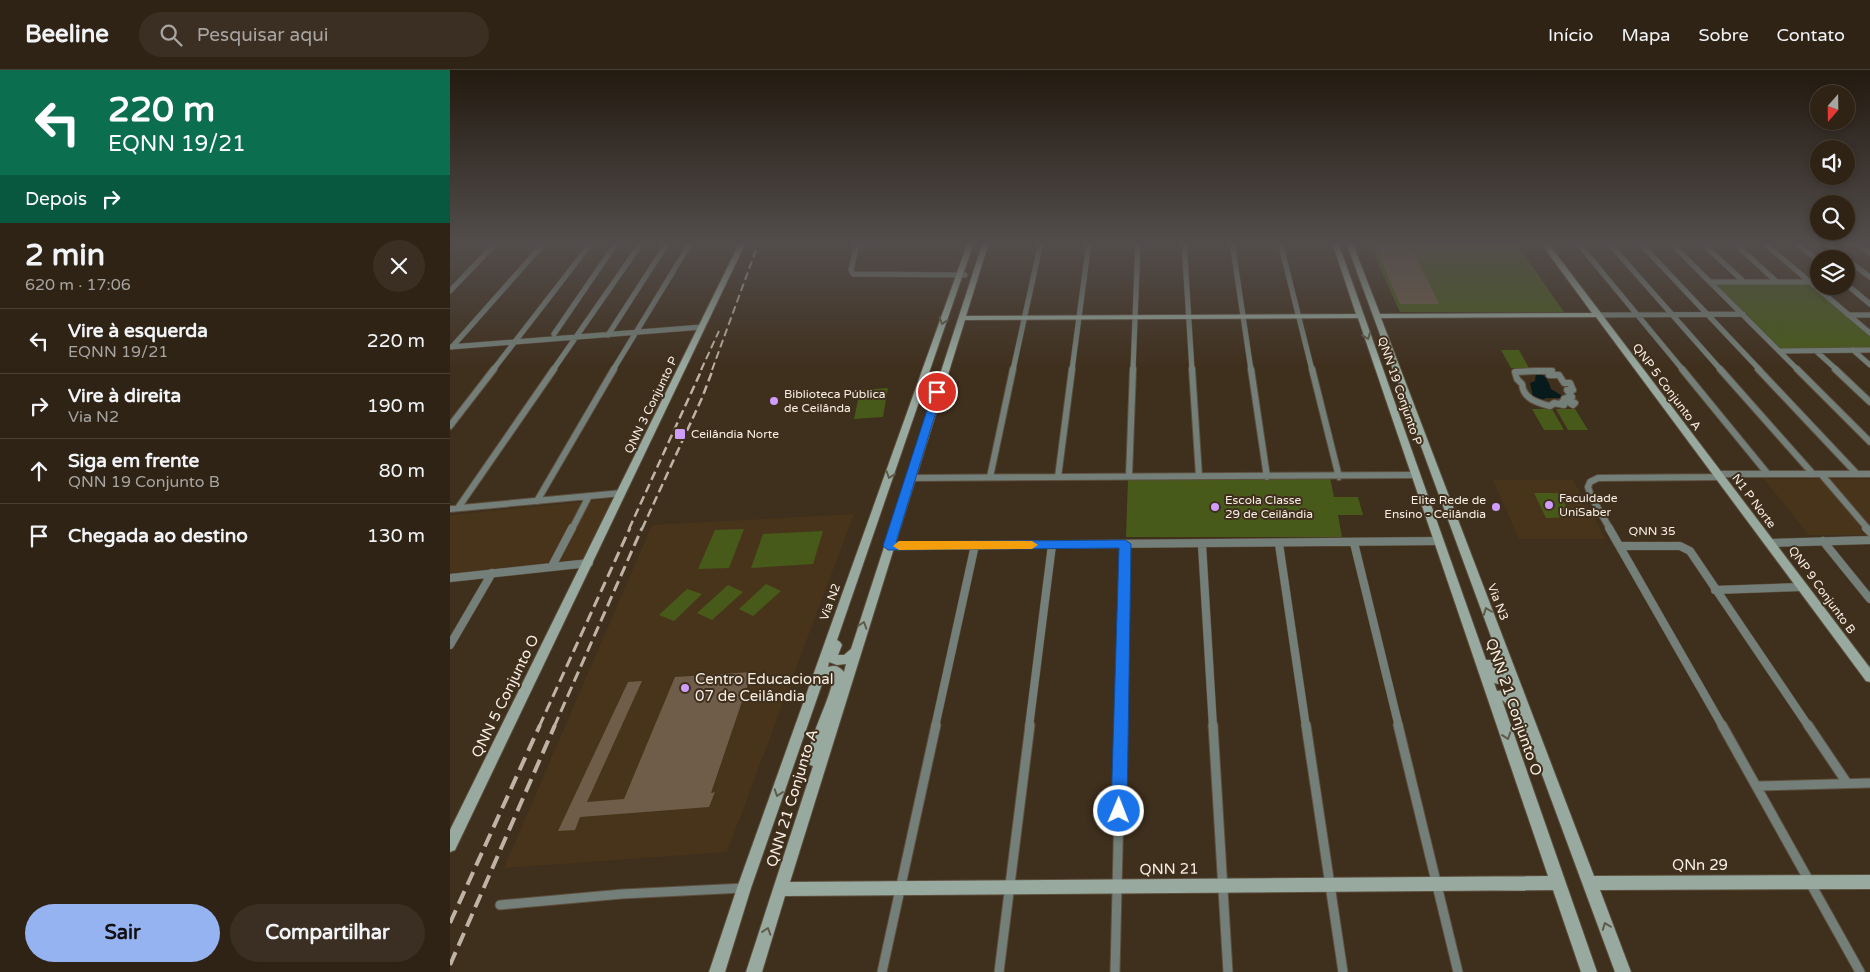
<!DOCTYPE html>
<html lang="pt">
<head>
<meta charset="utf-8">
<style>
	:root { --surface:#2f2316; --page:#3b2f23; --text:#f1f3f6; --muted:#a7a4a1; --line:#4a4035; --accent:#95b2f1 }
	body { margin:0; font-family:"Varela Round",sans-serif; background:var(--page); color:var(--text); height:100vh; display:flex; flex-direction:column; font-size:19px; white-space:nowrap }
	* { box-sizing:border-box; margin:0 }
	p { font-size:16px; color:var(--muted) }
	.icon { flex:none; width:28px; height:28px; fill:none; stroke:currentColor; stroke-width:2; stroke-linecap:round; stroke-linejoin:round }
	.map { position:relative; flex:1; overflow:hidden }
	.sheet { display:flex; flex-direction:column; background:var(--surface); width:450px }
	.sheet>* { flex:none }
	.hud { background:#0b6e4f; color:#fff; overflow:hidden }
	.needle { width:32px; rotate:200deg }
	.fabs { position:absolute; left:1360px; top:15px; display:grid; gap:10px }
	.fabs a { display:grid; place-items:center; width:45px; height:45px; border-radius:50%; background:var(--surface); box-shadow:0 2px 8px #0003,0 0 0 1px var(--line); font-size:25px }
	.pin { position:absolute; display:grid; place-items:center; width:42px; height:42px; color:#fff; margin:-21px; border:2px solid #fff; border-radius:50%; box-shadow:0 1px 5px #0007 }
	.me { position:absolute; width:55px; margin:-28px; rotate:1deg; stroke-linejoin:round; filter:drop-shadow(0 0 4px #0008) }
	.turn { display:flex; align-items:center; gap:18px; height:105px; padding:0 25px; font-size:22px }
	.turn .icon { width:65px; height:65px; stroke-width:2.5 }
	.turn b { display:block; font-size:35px; line-height:42px }
	.then { display:flex; align-items:center; height:48px; padding:0 25px; background:#0003; gap:10px; font-size:19px }
	.round { display:grid; place-items:center; flex:none; width:52px; height:52px; border-radius:26px; background:var(--page) }
	.head { display:flex; align-items:center; justify-content:space-between; height:85px; padding:0 25px }
	h1 { font-size:30px; font-weight:700; line-height:38px }
	.button { display:flex; gap:10px; margin-top:auto; padding:10px 25px }
	.button a { flex:1; height:58px; border-radius:30px; background:var(--accent); color:#111; font-size:20px; font-weight:700; line-height:58px; text-align:center }
	.button a+a { background:var(--page); color:var(--text) }
	ul { padding:0; list-style:none }
	li { display:flex; align-items:center; gap:15px; height:65px; padding:0 25px; border-top:1px solid var(--line) }
	li div { flex:1 }
	li b { display:block; font-size:19px }
	li em { font-style:normal }
	header { display:flex; align-items:center; gap:30px; box-sizing:border-box; height:70px; padding:0 25px; background:var(--surface); border-bottom:1px solid var(--line) }
	header strong { font-size:24px }
	nav { display:flex; gap:28px; margin-inline-start:auto; font-size:18px }
	.search { width:350px; height:45px; background:var(--page); display:flex; align-items:center; gap:12px; box-sizing:border-box; padding:0 18px; border-radius:28px; color:var(--muted); font-size:19px }
	main { display:flex; flex:1; min-height:0 }
	.map>svg:first-child { display:block }
</style>
</head>
<body>
<header>
<strong>Beeline</strong>
<div class="search"><svg class="icon" aria-label="search" viewBox="0 0 24 24"><circle cx="10" cy="10" r="6"/><path d="M15 15l6 6"/></svg>Pesquisar aqui</div>
<nav><a>Início</a><a>Mapa</a><a>Sobre</a><a>Contato</a></nav>
</header>
<main>
<section class="sheet">
<div class="hud">
<div class="turn"><svg class="icon" aria-label="left" viewBox="0 0 24 24"><path d="M17 20v-9H6M10 6l-5 5 5 5"/></svg><div><b>220 m</b>EQNN 19/21</div></div>
<div class="then">Depois<svg class="icon" aria-label="right" viewBox="0 0 24 24"><path d="M7 20v-9h11M14 6l5 5-5 5"/></svg></div>
</div>
<div class="head"><div><h1>2 min</h1><p>620 m · 17:06</p></div><a class="round"><svg class="icon" aria-label="close" viewBox="0 0 24 24"><path d="M6 6l12 12M18 6L6 18"/></svg></a></div>
<ul>
<li><svg class="icon" aria-label="left" viewBox="0 0 24 24"><path d="M17 20v-9H6M10 6l-5 5 5 5"/></svg><div><b>Vire à esquerda</b><p>EQNN 19/21</p></div><em>220 m</em></li>
<li><svg class="icon" aria-label="right" viewBox="0 0 24 24"><path d="M7 20v-9h11M14 6l5 5-5 5"/></svg><div><b>Vire à direita</b><p>Via N2</p></div><em>190 m</em></li>
<li><svg class="icon" aria-label="ahead" viewBox="0 0 24 24"><path d="M12 20V5M6 11l6-6 6 6"/></svg><div><b>Siga em frente</b><p>QNN 19 Conjunto B</p></div><em>80 m</em></li>
<li><svg class="icon" aria-label="arrive" viewBox="0 0 24 24"><path d="M6 21V4h12l-3 4 3 4H6"/></svg><div><b>Chegada ao destino</b></div><em>130 m</em></li>
</ul>
<div class="button"><a>Sair</a><a>Compartilhar</a></div>
</section>
<div class="map">
<svg width="1420" height="902" viewBox="0 0 1420 902">
	<rect width="100%" height="100%" fill="#3f2f1d"/>
	<path fill="#48341b" d="M1314 409H1420V465H1359Z
		M1043 410H1123L1156 469H1069Z
		M163 429 133 489 0 503V445Z
		M404 444 277 782 54 798 202 455Z"/>
	<path fill="#475a1a" d="M918 172H1065L1114 242H950Z
		M1359 214 1420 266V278L1331 279 1266 215Z
		M1051 280H1069L1079 298H1061Z
		M438 318 433 347 404 349 410 320Z
		M1082 339H1102L1114 360H1094Z
		M1106 339H1125L1138 360H1118Z
		M880 408 884 427H908L913 445H888L892 467H676L678 409Z
		M1084 423H1109L1122 447 1096 448Z
		M294 459 279 498 248 499 265 460Z
		M373 461 363 494 301 498 313 464Z
		M316 514 331 521 303 546 289 539Z
		M278 515 293 522 262 550 247 543Z
		M237 519 252 524 224 551 209 545Z"/>
	<path fill="#071b1c" d="M1086 303C1096 304 1098 310 1101 319L1111 325 1110 328H1096L1090 331 1083 327 1080 313 1085 311Z"/>
	<path fill="#6f5d49" d="M923 172H959L989 234H950Z
		M302 602 261 723 265 722 259 737 130 747 125 760 108 761 178 612 192 611 137 732 174 729 225 607Z"/>
	<g fill="none" stroke-linecap="round" stroke-linejoin="round">
		<defs>
			<path id="street-far3" d="M424 172 414 173 406 178 401 200 403 204 515 205
				M734 172 742 300
				M782 172 801 300
				M830 172 862 300
				M1127 172 1233 300
				M1158 172 1271 300
				M1189 172 1310 300
				M1220 172 1348 300
				M1251 172 1294 212
				M1283 172 1327 212
				M1313 172 1420 263
				M1345 172 1369 191
				M1375 172 1396 189
				M1405 172 1420 183
				M1396 189 1420 207
				M1261 212H1359
				M1396 214 1420 234
				M0 221 47 172
				M1147 245 1293 244
				M1398 245H1420
				M104 264 167 172
				M158 265 218 172
				M0 277 252 257
				M2 277 95 172
				M1403 280 1420 295
				M1330 281 1420 280
				M1366 281 1387 300
				M43 300 142 172
				M103 300 192 172
				M163 300 241 172
				M563 300 591 172
				M622 300 639 172
				M683 300 688 172"/>
			<path id="street-far2" d="M742 299 749 406
				M801 299 817 407
				M862 299 889 407
				M1232 299 1317 403
				M1270 299 1363 404
				M1308 299 1407 404
				M1347 299 1420 372
				M1385 299 1420 332
				M1085 301H1102L1099 305H1109L1114 313H1120L1123 320H1117L1122 327 1116 328 1125 333 1123 335 1114 329 1115 332H1112L1114 335 1104 333 1100 336C1088 333 1073 329 1072 314L1067 309 1065 302Z
				M0 356 44 299
				M1268 404H1420
				M1371 404 1418 459
				M679 406 683 299
				M540 407 563 299
				M608 407 622 299
				M460 408 966 405
				M87 431 164 299
				M8 438 104 299
				M0 439 172 423
				M122 459 139 426
				M1160 459 1141 426 1138 417 1140 412 1148 408 1270 407"/>
			<path id="street-far1" d="M1159 458 1273 657
				M1416 458 1420 462
				M1373 471 1420 529
				M904 473 949 657
				M1321 473 1420 470
				M829 474 856 657
				M752 475 763 657
				M438 476 989 471
				M1170 476H1230L1240 481 1359 657
				M102 496 122 458
				M0 508 139 493
				M1265 520 1352 517
				M0 575 42 503
				M485 657 525 475
				M579 657 602 475
				M671 657 675 474"/>
			<path id="street" d="M763 655 778 902
				M856 655 893 902
				M948 655 1008 902
				M1272 655 1410 902
				M1358 655 1397 713
				M1307 716 1420 713
				M50 835 172 824 294 818
				M432 902 486 655
				M549 902 580 655
				M665 902 671 655"/>
			<path id="secondary" d="M290 172H296L5 780 0 782V760Z
				M518 172H524L387 570 390 572 392 575 388 585H394L401 579 533 172H539L516 246 906 244 882 172H888L1036 590H1042L1047 600 1053 605 1054 602 896 172H902L930 244 1142 243 1090 172H1097L1420 598V612L1416 611 1146 247 931 248 1144 806 1420 805V819L1150 820 1181 902H1165L1070 645 1067 647 1063 645 1058 635 1052 630 1147 902H1131L1103 820 335 826 312 902H296L363 696 360 695C352 676 383 628 383 606L378 607 372 614 301 818 275 902H259L287 818ZM908 248 1098 806 340 812 515 250ZM379 592 387 595 396 594 394 602C389 596 385 595 378 597ZM1044 613 1054 615H1059L1062 623 1055 620 1047 621Z"/>
		</defs>
		<use href="#street-far3" stroke="#5d4e3d" stroke-width="6"/>
		<use href="#street-far2" stroke="#5d4e3d" stroke-width="8"/>
		<use href="#street-far1" stroke="#5d4e3d" stroke-width="9"/>
		<use href="#street" stroke="#5d4e3d" stroke-width="11"/>
		<use href="#secondary" stroke="#5d4e3d" stroke-width="2"/>
		<use href="#street-far3" stroke="#737f78" stroke-width="5"/>
		<use href="#street-far2" stroke="#737f78" stroke-width="6"/>
		<use href="#street-far1" stroke="#737f78" stroke-width="8"/>
		<use href="#street" stroke="#737f78" stroke-width="9"/>
		<use href="#secondary" fill="#98aa9f" fill-rule="evenodd"/>
		<path stroke="#bfb3a6" stroke-width="2" stroke-dasharray="8 4" stroke-linecap="butt" d="M251 300 269 261
			M262 300 306 180"/>
		<path stroke="#bfb3a6" stroke-width="2.5" stroke-dasharray="9 4.5" stroke-linecap="butt" d="M179 459 252 299
			M192 459 252 328 263 299"/>
		<path stroke="#bfb3a6" stroke-width="3" stroke-dasharray="11 5.5" stroke-linecap="butt" d="M89 657 180 458
			M104 657 192 458"/>
		<path stroke="#bfb3a6" stroke-width="4" stroke-dasharray="14 7" stroke-linecap="butt" d="M0 853 90 655
			M0 895 105 655"/>
	</g>
	<defs><path id="oneway-chevron" d="M-2-3.5L2.5 0L-2 3.5" fill="none" stroke-width="1.6" stroke-linecap="round" stroke-linejoin="round" transform="scale(1.25)"/></defs>
	<g stroke="#5e5a4a">
		<use href="#oneway-chevron" transform="translate(493 251) rotate(109)"/>
		<use href="#oneway-chevron" transform="translate(917 266) rotate(70)"/>
		<use href="#oneway-chevron" transform="translate(440 405) rotate(109)"/>
		<use href="#oneway-chevron" transform="translate(1037 541) rotate(-111)"/>
		<use href="#oneway-chevron" transform="translate(413 555) rotate(-72)"/>
		<use href="#oneway-chevron" transform="translate(1057 666) rotate(71)"/>
		<use href="#oneway-chevron" transform="translate(328 723) rotate(109)"/>
		<use href="#oneway-chevron" transform="translate(1156 856) rotate(-111)"/>
		<use href="#oneway-chevron" transform="translate(317 861) rotate(-72)"/>
	</g>
	<linearGradient id="sky" x2="0" y2="1"><stop stop-color="#231a10"/><stop offset="0.58" stop-color="#524d4c"/><stop offset="1" stop-color="#524d4c" stop-opacity="0"/></linearGradient>
	<rect width="1420" height="299" fill="url(#sky)"/>
	<path fill="#1a73e8" stroke="#114b97" d="M487 319 492 322 446 472 675 470 681 474 677 741 674 746 669 749 663 746 661 741 669 478 438 480 433 476 483 322Z"/>
	<path fill="#f59e0b" d="M449 471H582L588 475 582 479 449 480 443 476Z"/>
	<g fill="#cf9dff" stroke="#3f2f1d" stroke-width="2">
		<circle cx="324" cy="331" r="5"/>
		<rect x="224" y="358" width="12" height="12" rx="2.5"/>
		<circle cx="1099" cy="435" r="5"/>
		<circle cx="765" cy="437" r="5"/>
		<circle cx="1046" cy="437" r="5"/>
		<circle cx="235" cy="618" r="5"/>
	</g>
	<g text-anchor="middle" stroke-width="4" stroke-linejoin="round" paint-order="stroke">
		<g font-size="12" fill="#f9efe4" stroke="#3f2f1d">
			<text transform="translate(1217 317) rotate(53)" y="4">QNP 5 Conjunto A</text>
			<text transform="translate(950 321) rotate(71)" y="4">QNN 19 Conjunto P</text>
			<text transform="translate(201 335) rotate(-64)" y="4">QNN 3 Conjunto P</text>
			<text transform="translate(1304 431) rotate(53)" y="4">N1 P Norte</text>
			<text x="1202" y="465">QNN 35</text>
			<text transform="translate(1372 520) rotate(54)" y="4">QNP 9 Conjunto B</text>
			<text transform="translate(380 532) rotate(-70)" y="4">Via N2</text>
			<text transform="translate(1048 532) rotate(69)" y="4">Via N3</text>
		</g>
		<g font-size="12" fill="#f9efe4" stroke="#3f2f1d" text-anchor="start">
			<text x="334" y="328">Biblioteca Pública<tspan x="334" dy="14">de Ceilânda</tspan></text>
			<text x="241" y="368">Ceilândia Norte</text>
			<text x="1109" y="432">Faculdade<tspan x="1109" dy="14">UniSaber</tspan></text>
			<text x="775" y="434">Escola Classe<tspan x="775" dy="14">29 de Ceilândia</tspan></text>
			<text x="1036" y="434" text-anchor="end">Elite Rede de<tspan x="1036" dy="14">Ensino - Ceilândia</tspan></text>
		</g>
		<g font-size="15" fill="#f9efe4" stroke="#3f2f1d" text-anchor="start">
			<text x="245" y="614">Centro Educacional<tspan x="245" dy="17">07 de Ceilândia</tspan></text>
		</g>
		<g font-size="15" fill="#f9efe4" stroke="#3f2f1d">
			<text transform="translate(55 626) rotate(-64)" y="5">QNN 5 Conjunto O</text>
			<text transform="translate(1064 637) rotate(71)" y="5">QNN 21 Conjunto O</text>
			<text transform="translate(342 728) rotate(-73)" y="5">QNN 21 Conjunto A</text>
			<text x="1250" y="800">QNn 29</text>
			<text transform="translate(719 799) rotate(-1)" y="5">QNN 21</text>
		</g>
	</g>
</svg>
<div class="fabs">
<a><svg class="needle" viewBox="-14 -14 28 28"><path d="M0-13l5 13h-10z" fill="#e53935"/><path d="M0 13l5-13h-10z" fill="#a7a4a1"/></svg></a>
<a><svg class="icon" aria-label="sound" viewBox="0 0 24 24"><path d="M4 9h4l5-4v14l-5-4H4zM17 9q2 3 0 6"/></svg></a>
<a><svg class="icon" aria-label="search" viewBox="0 0 24 24"><circle cx="10" cy="10" r="6"/><path d="M15 15l6 6"/></svg></a>
<a><svg class="icon" aria-label="layers" viewBox="0 0 24 24"><path d="M12 4l9 5-9 5-9-5zM3 14l9 5 9-5"/></svg></a>
</div>
<div class="pin" style="left:487px;top:322px;background:#d93025"><svg class="icon" aria-label="arrive" viewBox="0 0 24 24"><path d="M6 21V4h12l-3 4 3 4H6"/></svg></div>
<svg class="me" style="left:669px;top:741px" viewBox="-20 -20 40 40"><circle r="17" fill="#1a73e8" stroke="#fff" stroke-width="3"/><path d="M0-11L8 9 0 5-8 9z" fill="#fff"/></svg>
</div>
</main>
</body>
</html>
